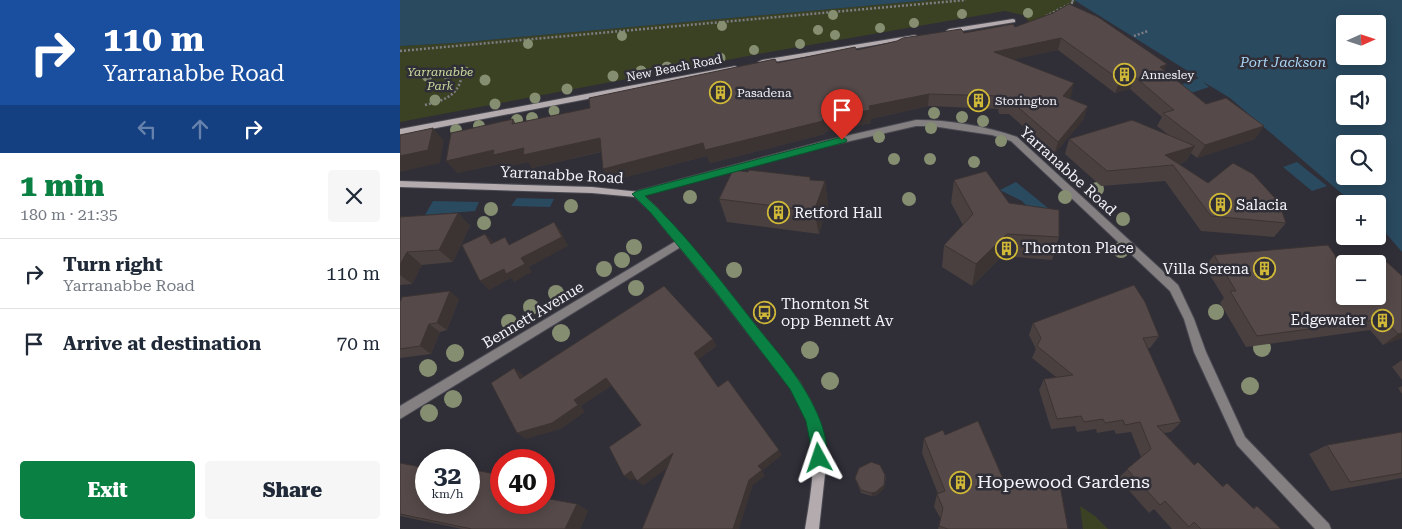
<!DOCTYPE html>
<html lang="en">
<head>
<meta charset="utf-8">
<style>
	:root { --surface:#fff; --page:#f6f6f7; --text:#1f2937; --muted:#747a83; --line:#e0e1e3; --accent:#0b8043 }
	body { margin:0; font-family:"Roboto Serif",serif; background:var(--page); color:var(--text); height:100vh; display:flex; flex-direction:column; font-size:19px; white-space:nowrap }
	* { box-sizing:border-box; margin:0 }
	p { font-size:16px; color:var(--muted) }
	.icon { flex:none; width:28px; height:28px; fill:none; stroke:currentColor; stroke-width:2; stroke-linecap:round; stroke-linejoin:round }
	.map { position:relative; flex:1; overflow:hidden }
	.side { display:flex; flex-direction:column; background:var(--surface); width:400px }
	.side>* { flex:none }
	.top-card { background:#1a4fa0; color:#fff; overflow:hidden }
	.needle { width:32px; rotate:87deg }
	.controls { position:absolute; left:936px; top:15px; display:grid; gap:10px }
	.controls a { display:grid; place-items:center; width:50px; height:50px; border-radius:5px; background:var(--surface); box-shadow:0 2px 12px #0003; font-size:25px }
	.speed { position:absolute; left:15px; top:449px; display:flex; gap:10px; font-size:25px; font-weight:700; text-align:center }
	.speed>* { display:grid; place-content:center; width:65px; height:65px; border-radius:50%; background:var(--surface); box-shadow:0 2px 12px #0003; line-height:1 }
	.speed small { font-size:12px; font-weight:400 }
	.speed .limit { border:8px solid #d22; background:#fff; color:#111 }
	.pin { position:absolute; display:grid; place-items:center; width:42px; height:42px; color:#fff; margin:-51px -21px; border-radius:50% 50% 50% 0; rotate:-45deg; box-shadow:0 0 5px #0007 }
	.pin .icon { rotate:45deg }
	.me { position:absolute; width:55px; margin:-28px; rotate:355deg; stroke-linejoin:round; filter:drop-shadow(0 0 4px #0008) }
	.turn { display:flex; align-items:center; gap:18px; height:105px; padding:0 20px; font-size:22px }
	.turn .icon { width:65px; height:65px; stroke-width:2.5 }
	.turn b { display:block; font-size:35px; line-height:42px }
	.lanes { display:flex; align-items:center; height:48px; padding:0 20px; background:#0003; justify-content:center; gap:25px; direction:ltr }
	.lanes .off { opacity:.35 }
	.round { display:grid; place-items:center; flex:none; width:52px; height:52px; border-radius:5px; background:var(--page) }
	.summary { display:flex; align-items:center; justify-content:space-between; height:85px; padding:0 20px }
	h1 { font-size:30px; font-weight:800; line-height:38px; color:var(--accent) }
	.primary-button { display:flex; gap:10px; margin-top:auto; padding:10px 20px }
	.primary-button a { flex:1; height:58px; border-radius:5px; background:var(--accent); color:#fff; font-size:20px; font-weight:800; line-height:58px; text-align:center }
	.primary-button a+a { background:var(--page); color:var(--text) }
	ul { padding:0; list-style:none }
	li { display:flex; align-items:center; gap:15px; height:70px; padding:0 20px; border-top:1px solid var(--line) }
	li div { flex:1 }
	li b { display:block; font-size:19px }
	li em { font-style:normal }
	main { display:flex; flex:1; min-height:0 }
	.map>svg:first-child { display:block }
</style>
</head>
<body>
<main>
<section class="side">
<div class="top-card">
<div class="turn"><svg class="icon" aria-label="right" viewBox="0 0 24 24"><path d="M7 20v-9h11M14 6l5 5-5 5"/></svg><div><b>110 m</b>Yarranabbe Road</div></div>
<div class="lanes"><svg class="icon off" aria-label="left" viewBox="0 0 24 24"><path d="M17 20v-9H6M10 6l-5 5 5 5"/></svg><svg class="icon off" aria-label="ahead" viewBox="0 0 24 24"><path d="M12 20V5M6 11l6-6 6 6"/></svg><svg class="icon" aria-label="right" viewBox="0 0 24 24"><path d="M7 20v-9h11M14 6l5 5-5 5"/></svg></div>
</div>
<div class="summary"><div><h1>1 min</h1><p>180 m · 21:35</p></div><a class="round"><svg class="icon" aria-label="close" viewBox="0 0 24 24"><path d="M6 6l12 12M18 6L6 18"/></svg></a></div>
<ul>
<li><svg class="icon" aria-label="right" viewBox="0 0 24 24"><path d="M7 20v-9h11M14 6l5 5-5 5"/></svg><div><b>Turn right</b><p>Yarranabbe Road</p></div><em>110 m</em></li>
<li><svg class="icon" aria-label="arrive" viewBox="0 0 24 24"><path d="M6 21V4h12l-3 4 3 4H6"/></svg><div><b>Arrive at destination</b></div><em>70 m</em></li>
</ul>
<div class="primary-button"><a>Exit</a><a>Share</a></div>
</section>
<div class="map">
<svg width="1002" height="529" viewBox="0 0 1002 529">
	<rect width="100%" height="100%" fill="#302f38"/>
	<path fill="#3a4223" d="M530 0H674L676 2 632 25 623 15 605 11 364 53 0 122V46L54 43Z
		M680 506 695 516 708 529H683Z"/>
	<path fill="#2a4a60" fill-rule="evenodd" d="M0 0H530L54 43 0 46Z
		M674 0H1002V252L978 224V204H954L830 98 802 81 809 87 788 94 778 86 799 78ZM945 24H978V56H945ZM945 84H978V116H945ZM945 144H978V176H945Z
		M897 162 927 186 912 191 883 167Z
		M616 182 648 208 636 216 622 201 600 190Z
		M117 198 154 199 150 207 111 206Z
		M33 201 79 202 75 211 25 215Z"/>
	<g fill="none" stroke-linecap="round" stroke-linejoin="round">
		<defs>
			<path id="street" d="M516 120C550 120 585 126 617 137L778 285 794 319 806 352 845 437 929 524 931 529H915L837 445 794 352 784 319 770 291 611 141 592 135 532 126H516L424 147 237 197 232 194 237 191 424 141Z
				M281 238 286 242 284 245 0 419V406Z"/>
			<path id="secondary" d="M613 19 615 20V22L549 33 546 31 549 29Z
				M515 35 517 36V38L362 64 358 62 362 60Z
				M335 66 339 68 338 70 0 135V129Z
				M0 181 192 187 240 192 257 208 321 282 399 381 411 402 419 420 425 446V474L419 529H405C411 492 419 452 406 416 402 407 396 398 391 389L313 288 251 212 235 197 192 193 0 187Z"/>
		</defs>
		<use href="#street" stroke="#4b4a53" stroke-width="2"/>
		<use href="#secondary" stroke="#4b4a53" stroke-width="2"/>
		<path stroke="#7e7d84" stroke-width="2.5" stroke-dasharray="2 2" stroke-linecap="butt" d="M646 16 674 2 671 0
			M734 36 748 31
			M0 51 566 0
			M25 105C41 101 57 97 61 79"/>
		<use href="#street" fill="#847f80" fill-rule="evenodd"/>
		<use href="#secondary" fill="#b3abae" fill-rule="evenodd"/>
	</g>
	<g fill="#858e70">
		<circle cx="628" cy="13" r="5"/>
		<circle cx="562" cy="14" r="5"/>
		<circle cx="433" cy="15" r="5"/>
		<circle cx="514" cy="23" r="5"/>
		<circle cx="322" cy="26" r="5"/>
		<circle cx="480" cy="28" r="5"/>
		<circle cx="418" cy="30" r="5"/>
		<circle cx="435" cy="35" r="5"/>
		<circle cx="222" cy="36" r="5"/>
		<circle cx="128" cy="44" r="5"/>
		<circle cx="400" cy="44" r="5"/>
		<circle cx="354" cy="50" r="5"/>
		<circle cx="320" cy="58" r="5.5"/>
		<circle cx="267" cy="67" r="5.5"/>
		<circle cx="241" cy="71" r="5.5"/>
		<circle cx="65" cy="72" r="5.5"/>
		<circle cx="47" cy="74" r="5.5"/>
		<circle cx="27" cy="76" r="5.5"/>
		<circle cx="213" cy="76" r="5.5"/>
		<circle cx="85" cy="80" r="5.5"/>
		<circle cx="167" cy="89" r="5.5"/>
		<circle cx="135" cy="98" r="5.5"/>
		<circle cx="35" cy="100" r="5.5"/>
		<circle cx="95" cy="104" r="5.5"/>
		<circle cx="154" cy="111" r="5.5"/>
		<circle cx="534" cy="113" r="6"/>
		<circle cx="562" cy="117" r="6"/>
		<circle cx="132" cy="118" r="6"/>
		<circle cx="117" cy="120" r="6"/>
		<circle cx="583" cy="121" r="6"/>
		<circle cx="79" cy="126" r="6"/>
		<circle cx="531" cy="128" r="6"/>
		<circle cx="56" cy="130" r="6"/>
		<circle cx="479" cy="137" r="6"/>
		<circle cx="601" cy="141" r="6"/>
		<circle cx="494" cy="159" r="6"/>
		<circle cx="530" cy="159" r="6"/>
		<circle cx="574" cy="162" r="6"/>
		<circle cx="697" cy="189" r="7"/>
		<circle cx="290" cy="197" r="7"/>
		<circle cx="665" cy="197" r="7"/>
		<circle cx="509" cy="199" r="7"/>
		<circle cx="171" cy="206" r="7"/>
		<circle cx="91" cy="209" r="7"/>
		<circle cx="723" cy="219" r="7"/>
		<circle cx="84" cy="223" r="7"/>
		<circle cx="234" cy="247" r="8"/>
		<circle cx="721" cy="250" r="8"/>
		<circle cx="222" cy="260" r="8"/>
		<circle cx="204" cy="269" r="8"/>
		<circle cx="334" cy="270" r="8"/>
		<circle cx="236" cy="288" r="8"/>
		<circle cx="156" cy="293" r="8"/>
		<circle cx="131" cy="307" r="8"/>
		<circle cx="816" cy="312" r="8"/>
		<circle cx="109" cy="322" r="8"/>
		<circle cx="161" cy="333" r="9"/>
		<circle cx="862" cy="348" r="9"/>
		<circle cx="410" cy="350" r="9"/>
		<circle cx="55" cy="353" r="9"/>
		<circle cx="28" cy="368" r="9"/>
		<circle cx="430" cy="381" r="9"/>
		<circle cx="850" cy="386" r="9"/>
		<circle cx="53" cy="399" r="9"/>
		<circle cx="29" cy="413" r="9"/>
	</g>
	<path fill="#49403f" d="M653 13 764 70 806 104 855 139 797 158 791 153 786 161 779 164 808 183 886 223 874 237 801 231 765 181 701 186 665 154 669 139 770 136 757 126 762 117 730 89 715 93 658 50 614 59 671 96 669 98 684 119 654 154 609 114H599L598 109 528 106 471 119V123L424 132 425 134 310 163 307 156 210 181 203 169 201 152 132 168 128 162 103 168 99 164 57 173 113 119 116 124 190 108 377 63 564 33 615 27Z
		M411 180 425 181 428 205 419 234 327 222 319 199Z
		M554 180 609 203 659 237 652 260 602 256 572 286 542 267 544 245 563 225 551 203Z
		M58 213 70 226 53 262 22 265 12 284 0 285V217Z
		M814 255 939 272 978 296 1002 338 983 345 970 330 846 347 820 303 824 298 805 267Z
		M59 299 47 330 40 332 31 354 0 358V302Z
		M633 323 759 336 750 348H747L781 422 771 432 764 433 794 464 822 486 827 483 852 508 857 506 881 529H772L754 509 749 513 718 478 741 457 731 432 716 434 714 430 697 433 696 429 677 432 675 426 651 429 639 390 644 379 656 377 632 358 636 349 629 335Z
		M1002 360V380L992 367Z
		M1002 386V394L998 388Z
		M1002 432V478L931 491 909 454 927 445Z
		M545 435 604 481 668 529H538L541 519 534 507 537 494H538L522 453 524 438Z
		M0 463 101 502 177 504 188 511 180 529H62L0 516Z
		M486 477 484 488 477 495 472 496 461 493 455 478Z"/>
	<path fill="#3c3433" d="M661 38 658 50 592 64 594 52Z
		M767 64 761 77 760 67Z
		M735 77 730 89 715 93 720 80Z
		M674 83 671 96 659 108 663 96Z
		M529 94 528 106 471 119V123L424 132 425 134 310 163 307 156 210 181 203 169 303 143 422 120 469 106Z
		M688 106 684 119 654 154 658 142Z
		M864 126 855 139 797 158 805 145Z
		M33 128 44 141 40 163 0 172V156Z
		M200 138 207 150 132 168 128 162 103 168 99 164 57 173 46 161 94 150 124 148Z
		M795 146 786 161 773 166 765 155Z
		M425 181 428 205 419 234 414 211Z
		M58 213 70 226 53 262 39 250Z
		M154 222 161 231 168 246 129 267 132 272 114 282 111 278 89 290 80 281 121 258Z
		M85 234 93 242 91 244Z
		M607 234 602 256 572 286 576 264Z
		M7 252 22 265 12 284 0 275V265Z
		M50 291 59 299 47 330 37 323Z
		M29 324 40 332 31 354 20 346Z
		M1002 333V338L983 345 998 334Z
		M313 339 317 346 298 360 294 353Z
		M114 368 123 375 129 385 120 379Z
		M206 378 213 385 181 406 185 412 161 429 126 439 117 433 174 400Z
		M379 450 382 455 362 471 365 476 353 485 339 529H333L349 480 358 466Z
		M273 453 279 459 243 486 237 481Z
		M231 471 238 477 231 481 224 476Z
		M485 475 484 488 477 495 472 496 471 493Z
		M177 504 188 511 180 529H165Z"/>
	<path fill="#554a49" stroke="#3c3433" d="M669 4 698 17 767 64 760 67 806 104 826 98 864 126 805 145 763 113 774 110 735 77 720 80 661 38 594 52 674 83 663 96 688 106 658 142 612 102H601L600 96 529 94 469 106 470 110 422 120 423 121 305 150 303 143 203 169 200 138 123 155 124 148 93 155 94 150 46 161 51 133 113 119 112 124 190 108 189 98 375 59 377 63 455 47 457 50 497 41 503 38 561 29 564 33 613 24 615 27 653 13Z
		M732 120 795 146 765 155 808 183 833 163 853 174 874 197H877L886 223 811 216 773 165 707 171 669 139Z
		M33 128 28 150 0 156V135Z
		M333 170 348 172 349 170 410 177V180L425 181 414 211 319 199Z
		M586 171 609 203 659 210V237L607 234 576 264 544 245 573 214 554 180Z
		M58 213 39 250 7 252 0 265V217Z
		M154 222 162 237 121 258 125 264 106 274 104 269 80 281 62 245 85 234 91 244 105 237 109 245Z
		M928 245 935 255 939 272 945 271V296H978V264L987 262 1002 276V333L998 334 984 319 857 336 830 291H836L814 255Z
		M734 285 745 302 759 336 743 338 781 422 757 426 794 465 798 462 823 487 827 483 854 509 857 506 881 529H801L794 522 789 527 765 501 760 505 727 469 751 449 740 422 725 425 723 420 705 423 703 419 684 422 681 416 657 419 644 379 673 375 637 346 641 338 633 323Z
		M264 286 313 339 294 353 318 387 328 380 379 450 358 466 362 470 349 480 333 529H242L273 453 237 481 231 471 224 476 209 447 241 425 206 378 174 400 178 405 152 423 117 433 91 383 114 368 120 379Z
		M50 291 37 323 29 324 20 346 0 349V302L2 297Z
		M578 421 604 481 659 480 668 529H548L539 526 543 508 537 494 545 491 524 438 543 430 545 435Z
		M1002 432V473L950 482 927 445Z
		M471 462 480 465 485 475 484 485 476 492 471 493 461 490 455 478 459 468Z
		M0 463 26 468V502H69V469L101 475V502H144V498L177 504 165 529H72L0 514Z"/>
	<path fill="#0b8043" stroke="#07532c" d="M442 137 447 140 446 142 245 196C284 232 317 276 350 318 366 339 385 359 399 381 412 400 434 440 424 463L419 465 414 463 406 421 390 389 313 288 251 213 232 194 237 191Z"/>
	<defs>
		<symbol id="building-ring" viewBox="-11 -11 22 22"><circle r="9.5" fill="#302f38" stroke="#cfb837" stroke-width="1.5"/><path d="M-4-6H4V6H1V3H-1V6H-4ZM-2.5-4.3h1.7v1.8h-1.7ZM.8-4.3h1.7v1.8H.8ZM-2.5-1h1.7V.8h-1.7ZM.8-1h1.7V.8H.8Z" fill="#cfb837"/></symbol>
		<symbol id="bus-ring" viewBox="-11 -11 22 22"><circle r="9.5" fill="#302f38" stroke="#cfb837" stroke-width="1.5"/><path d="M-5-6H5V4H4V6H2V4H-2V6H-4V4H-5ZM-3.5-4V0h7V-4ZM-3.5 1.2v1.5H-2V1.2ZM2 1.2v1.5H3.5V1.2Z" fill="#cfb837"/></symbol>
	</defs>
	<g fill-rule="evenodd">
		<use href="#building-ring" x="712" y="62" width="25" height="25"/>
		<use href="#building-ring" x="308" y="80" width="25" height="25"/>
		<use href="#building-ring" x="566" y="88" width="25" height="25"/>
		<use href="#building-ring" x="808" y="192" width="25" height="25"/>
		<use href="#building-ring" x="366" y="200" width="25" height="25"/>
		<use href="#building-ring" x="594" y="236" width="25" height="25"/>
		<use href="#building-ring" x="852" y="256" width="25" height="25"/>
		<use href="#bus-ring" x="352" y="300" width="25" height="25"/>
		<use href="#building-ring" x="970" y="308" width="25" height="25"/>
		<use href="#building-ring" x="548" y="470" width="25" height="25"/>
	</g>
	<g text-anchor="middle" stroke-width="5" stroke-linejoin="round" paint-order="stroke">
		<g font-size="12" fill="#f4f3f9" stroke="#302f38">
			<text transform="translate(274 68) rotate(-11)" y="4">New Beach Road</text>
		</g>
		<g font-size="12" font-style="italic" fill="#cbdc9e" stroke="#302f38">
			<text x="40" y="76">Yarranabbe<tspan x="40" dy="14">Park</tspan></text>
		</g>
		<g font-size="12" fill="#f4f3f9" stroke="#302f38" text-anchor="start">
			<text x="741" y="79">Annesley</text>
			<text x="337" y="97">Pasadena</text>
			<text x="595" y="105">Storington</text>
		</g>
		<g font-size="14" font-style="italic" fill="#a8d5f6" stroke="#302f38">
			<text x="883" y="67">Port Jackson</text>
		</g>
		<g font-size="15" fill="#f4f3f9" stroke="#302f38">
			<text transform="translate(668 171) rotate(42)" y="5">Yarranabbe Road</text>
			<text transform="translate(162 175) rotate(3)" y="5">Yarranabbe Road</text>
			<text transform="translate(133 315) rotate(-31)" y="5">Bennett Avenue</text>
		</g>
		<g font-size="15" fill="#f4f3f9" stroke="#302f38" text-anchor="start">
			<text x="836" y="210">Salacia</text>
			<text x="394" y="218">Retford Hall</text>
			<text x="622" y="253">Thornton Place</text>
			<text x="849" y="274" text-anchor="end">Villa Serena</text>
			<text x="381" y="309">Thornton St<tspan x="381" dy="17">opp Bennett Av</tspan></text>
			<text x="966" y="325" text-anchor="end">Edgewater</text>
		</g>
		<g font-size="18" fill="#f4f3f9" stroke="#302f38" text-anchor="start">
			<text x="577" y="488">Hopewood Gardens</text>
		</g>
	</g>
</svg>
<div class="controls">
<a><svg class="needle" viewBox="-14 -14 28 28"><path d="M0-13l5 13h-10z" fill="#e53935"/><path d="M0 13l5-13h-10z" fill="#747a83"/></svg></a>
<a><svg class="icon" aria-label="sound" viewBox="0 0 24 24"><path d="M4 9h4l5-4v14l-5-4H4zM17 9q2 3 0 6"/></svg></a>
<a><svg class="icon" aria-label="search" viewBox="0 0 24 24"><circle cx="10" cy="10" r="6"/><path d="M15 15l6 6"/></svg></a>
<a>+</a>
<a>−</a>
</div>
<div class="speed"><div>32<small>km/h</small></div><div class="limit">40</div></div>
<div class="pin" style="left:442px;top:140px;background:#d93025"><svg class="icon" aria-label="arrive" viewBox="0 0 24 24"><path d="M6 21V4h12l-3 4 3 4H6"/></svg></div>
<svg class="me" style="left:419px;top:458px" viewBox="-20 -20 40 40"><path d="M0-17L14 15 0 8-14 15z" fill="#0b8043" stroke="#fff" stroke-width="4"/></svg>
</div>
</main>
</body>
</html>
